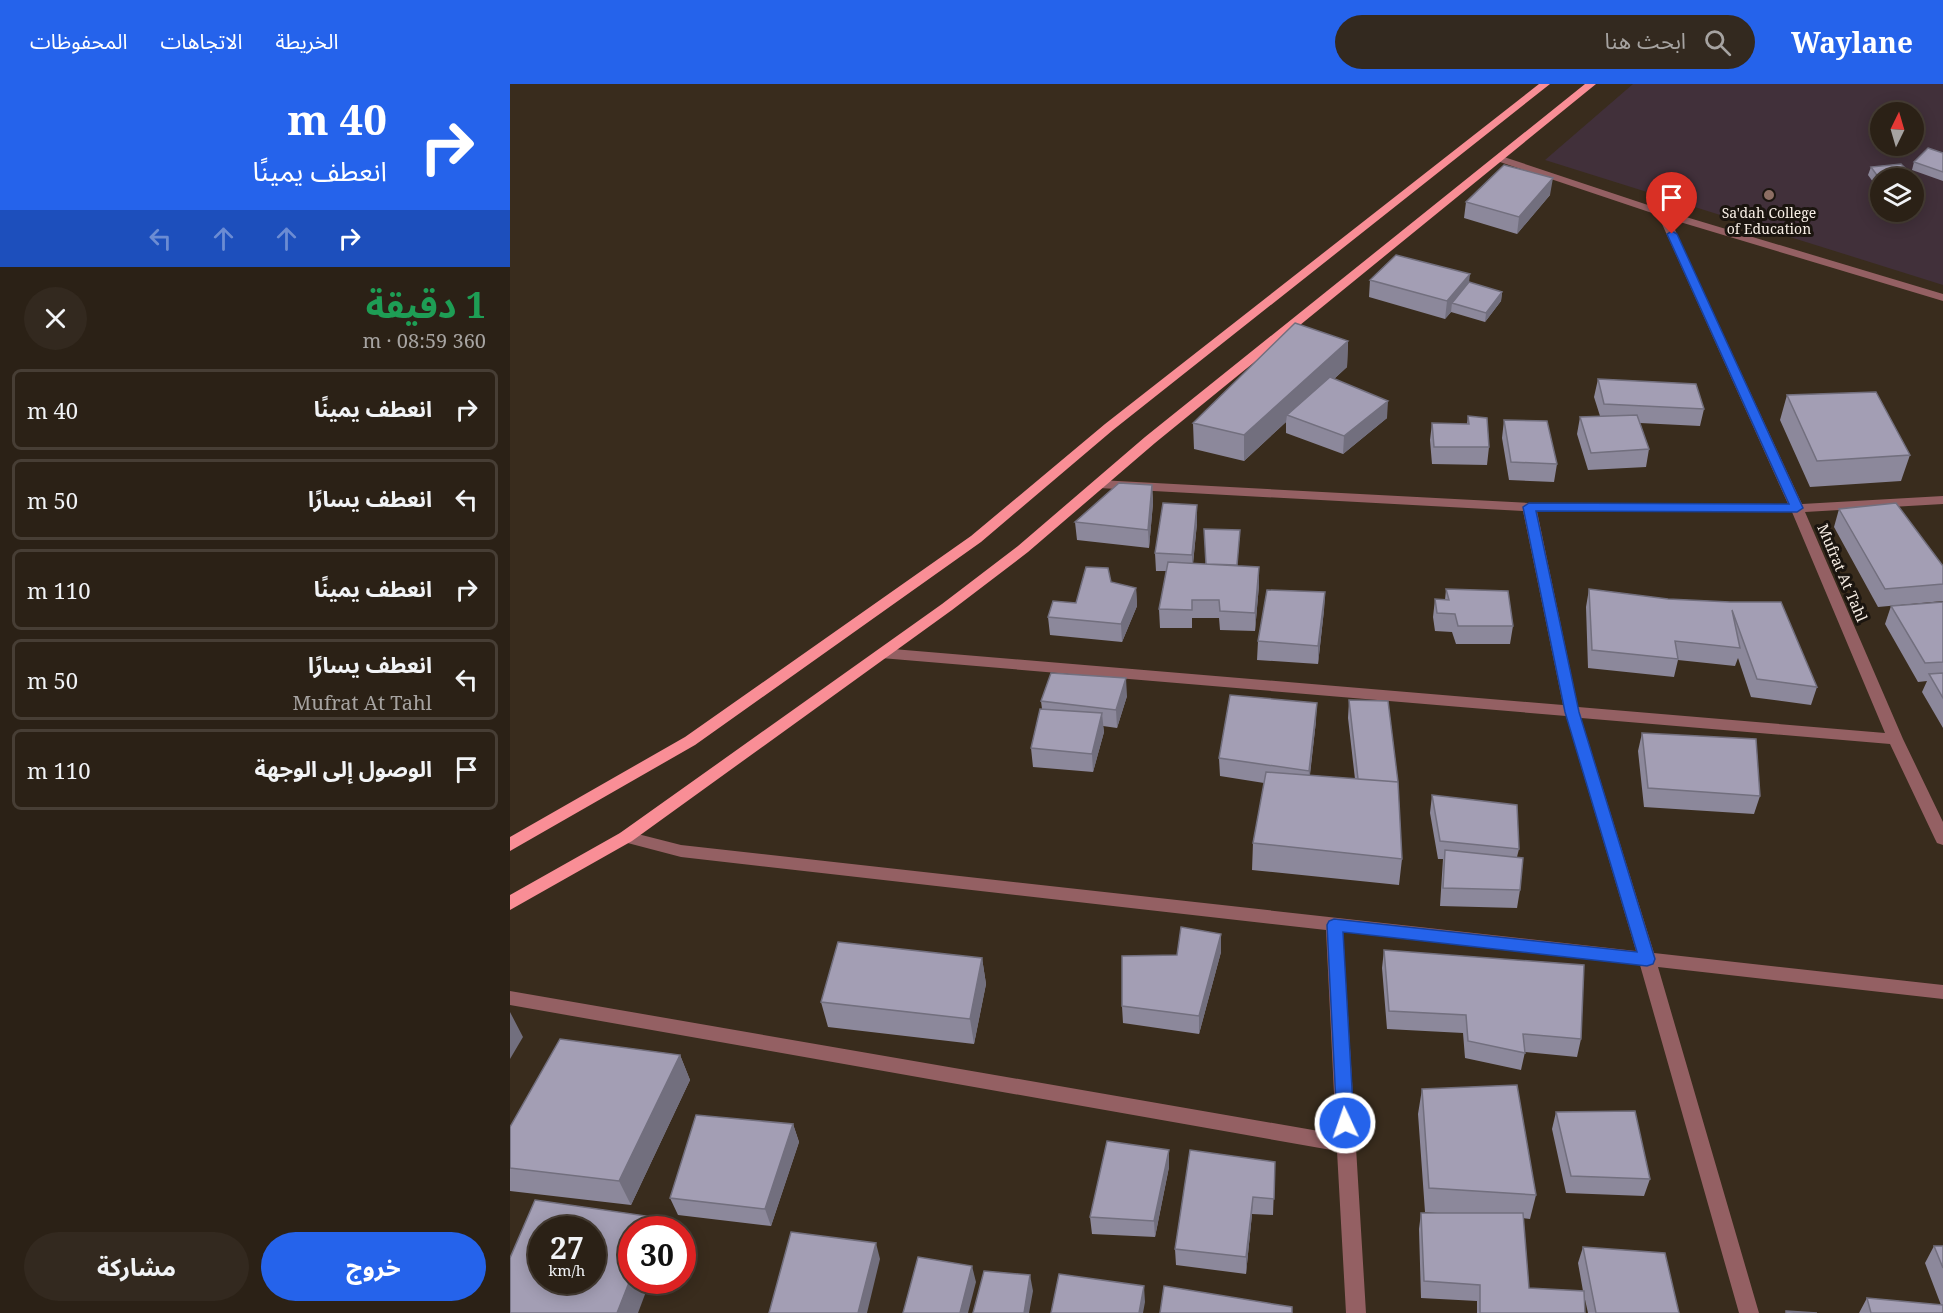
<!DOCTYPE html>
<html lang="ar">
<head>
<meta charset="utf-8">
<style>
	:root { --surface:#2b2116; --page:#33291f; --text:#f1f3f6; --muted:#a6a3a1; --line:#473e35; --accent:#2563eb }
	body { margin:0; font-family:"Noto Serif","Noto Sans Arabic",serif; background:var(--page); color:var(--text); direction:rtl; height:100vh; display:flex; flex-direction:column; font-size:22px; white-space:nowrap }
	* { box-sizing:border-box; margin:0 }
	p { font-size:20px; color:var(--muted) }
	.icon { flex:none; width:33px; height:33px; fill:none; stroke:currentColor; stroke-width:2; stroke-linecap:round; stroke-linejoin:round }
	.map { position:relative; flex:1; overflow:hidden; direction:ltr }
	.sheet { display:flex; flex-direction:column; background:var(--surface); width:510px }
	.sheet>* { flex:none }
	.guide { background:#2563eb; color:#fff; overflow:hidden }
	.needle { width:39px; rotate:5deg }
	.controls { position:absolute; left:1360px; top:18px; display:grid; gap:12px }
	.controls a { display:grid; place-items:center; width:54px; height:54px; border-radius:50%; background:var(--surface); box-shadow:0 3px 15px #0003,0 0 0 2px var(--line); font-size:30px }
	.speed { position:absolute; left:18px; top:1132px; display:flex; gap:12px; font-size:30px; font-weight:700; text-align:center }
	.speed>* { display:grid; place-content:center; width:78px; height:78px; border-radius:50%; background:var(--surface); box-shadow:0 3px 15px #0003,0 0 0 2px var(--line); line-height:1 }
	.speed small { font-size:15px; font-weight:400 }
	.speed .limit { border:9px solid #d22; background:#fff; color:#111 }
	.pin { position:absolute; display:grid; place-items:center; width:51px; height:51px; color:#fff; margin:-62px -26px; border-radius:50% 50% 50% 0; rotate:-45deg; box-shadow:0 0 6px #0007 }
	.pin .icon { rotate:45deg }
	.me { position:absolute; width:66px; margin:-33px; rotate:357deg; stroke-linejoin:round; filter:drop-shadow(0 0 4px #0008) }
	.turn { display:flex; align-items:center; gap:21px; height:126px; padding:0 24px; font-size:27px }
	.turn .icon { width:78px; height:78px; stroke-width:2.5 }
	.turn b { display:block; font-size:42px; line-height:51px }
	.lanes { display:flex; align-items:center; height:57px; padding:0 24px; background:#0003; justify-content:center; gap:30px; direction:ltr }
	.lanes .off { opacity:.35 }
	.round { display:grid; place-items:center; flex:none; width:63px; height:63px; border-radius:32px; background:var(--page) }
	.headline { display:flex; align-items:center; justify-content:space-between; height:102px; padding:0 24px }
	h1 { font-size:36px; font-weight:700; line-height:45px; color:#1e9e55 }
	.cta { display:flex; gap:12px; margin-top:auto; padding:12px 24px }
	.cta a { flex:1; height:69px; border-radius:36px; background:var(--accent); color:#fff; font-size:24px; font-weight:700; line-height:69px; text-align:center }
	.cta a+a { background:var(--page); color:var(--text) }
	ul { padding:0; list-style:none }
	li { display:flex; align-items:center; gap:18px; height:81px; margin:0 12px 9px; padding:0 12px; border:3px solid var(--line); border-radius:9px }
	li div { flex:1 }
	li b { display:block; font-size:22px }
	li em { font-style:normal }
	header { display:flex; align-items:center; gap:36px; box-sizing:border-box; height:84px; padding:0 30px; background:var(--accent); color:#fff }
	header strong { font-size:28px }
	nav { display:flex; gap:33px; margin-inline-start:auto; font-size:21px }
	.search { width:420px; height:54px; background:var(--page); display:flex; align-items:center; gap:15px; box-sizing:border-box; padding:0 21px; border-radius:33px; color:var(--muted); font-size:22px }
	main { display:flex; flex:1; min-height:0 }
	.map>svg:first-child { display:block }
</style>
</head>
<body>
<header>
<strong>Waylane</strong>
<div class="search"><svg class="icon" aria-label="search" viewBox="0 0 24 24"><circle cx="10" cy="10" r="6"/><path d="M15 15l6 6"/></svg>ابحث هنا</div>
<nav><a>الخريطة</a><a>الاتجاهات</a><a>المحفوظات</a></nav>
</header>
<main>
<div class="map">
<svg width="1433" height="1229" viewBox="0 0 1433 1229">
	<rect width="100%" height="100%" fill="#392c1d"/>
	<path fill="#41303a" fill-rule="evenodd" d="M1123 0H1433V201L1035 76ZM1371 28H1404V62H1371ZM1371 94H1404V128H1371Z"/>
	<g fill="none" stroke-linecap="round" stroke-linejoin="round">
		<path fill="#946063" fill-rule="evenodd" d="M991 72 1156 127 1433 210V217L1160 135 1292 420 1433 412V420L1295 428 1393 655 1433 738V761L1427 759 1425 755 1380 660 1071 634 1144 869 1433 901V915L1148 883 1249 1229H1229L1130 881 833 848 856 1229H836L827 1067 0 921V907L826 1050 816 846 171 773 110 757 108 753 110 749 116 747 171 761 1126 867 1056 632 371 574 364 569 371 564 1053 621 1013 427 589 404 582 400 589 396 1019 419 1278 420 1148 131 987 77 986 75ZM1027 427 1282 428 1375 649 1068 623Z"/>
		<path fill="#f98e96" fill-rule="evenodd" d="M1029 0H1040L603 346 471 458 185 661 0 767V753L175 653 461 452 595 340Z
			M1075 0H1086L645 359 518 468 442 526 122 757 0 826V811L110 749 432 520 508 462 635 353Z"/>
	</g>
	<path fill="#8c889b" d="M1433 69V97L1402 86 1404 78Z
		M1391 80 1410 99 1408 108H1404V94H1371V109L1358 91 1361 83Z
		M1040 111 1007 150 954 134 956 118Z
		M860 196 959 198 992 208 991 217 975 238 941 228 935 235 859 213Z
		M838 257 837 283 824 295 877 334 833 370 776 349V338L734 377 684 365 683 339Z
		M1088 295 1194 325 1190 342 1130 339 1139 365 1136 383 1078 386 1067 350 1070 333 1090 332 1084 313Z
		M1277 311 1400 371 1391 397 1300 403 1270 336Z
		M958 332 979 363 977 381 922 380 920 356 922 339 957 340Z
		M994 336 1047 380 1044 398 999 396 992 354Z
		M642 401 643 419 639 464 567 456 565 438Z
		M1329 425 1433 500V517L1368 523 1324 443Z
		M687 439 683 480H696L730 446 727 482 749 501 745 547 710 546 709 534H682V544H650L649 525 657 487H646L645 469Z
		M601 498 626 504 627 522 612 558 540 551 538 533 566 519Z
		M936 505 1003 542 1000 560H946L942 548 925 547 923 533 925 515 935 516Z
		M1079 505 1158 515 1220 518 1307 603 1301 621 1241 613 1228 574 1225 582 1168 576 1164 593 1078 584 1076 523Z
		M815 508 814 526 808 580 747 576 748 557Z
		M1433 518V644L1412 608 1417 597 1408 598 1375 540 1381 522Z
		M617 612 607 644 593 642 594 648 583 688 523 683 521 664 532 625 531 617Z
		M839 616 892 775 889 801 742 786 743 759 754 699 710 692 709 674 806 637 800 691 845 695 838 634Z
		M1132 649 1250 712 1244 730 1134 723 1128 667Z
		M922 711 1009 765 1007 773 1010 806 1007 824 930 822 933 775H928L920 729Z
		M711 850V868L689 950 613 939 612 922 667 871Z
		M874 866 1071 955 1067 973 1015 968 1011 986 955 974 953 949 877 945 872 884Z
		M472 874 476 900 464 960 318 943 311 918Z
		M170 971 180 996 121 1121 0 1107V1043Z
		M912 1005 1026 1111 1020 1135 1013 1134 1019 1204 1073 1207 1068 1179 1073 1163 1169 1229H1078L1074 1211 1075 1229H967V1217L911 1214 909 1145 911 1129H927L915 1128 908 1030Z
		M1046 1028 1140 1095 1134 1112 1056 1109 1042 1045Z
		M283 1040 289 1058 261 1142 168 1131 160 1114Z
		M765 1078 763 1131 742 1130 736 1190 666 1181 665 1165Z
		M659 1083 645 1153 582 1150 580 1133Z
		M1424 1162H1433V1229H1349L1357 1214 1431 1221 1415 1179Z"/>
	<path fill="#726f7e" d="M1043 94 1040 111 1007 150 1009 133Z
		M960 190 958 207 942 219 941 228 935 235 937 217Z
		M992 208 991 217 975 238 976 229Z
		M838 257 837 283 782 333 777 331 776 338 734 377V351Z
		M878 317 877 334 833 370 834 352Z
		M642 401 643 419 639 464 638 446Z
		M687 421V439L682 489V471Z
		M749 483V501L745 547V529Z
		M626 504 627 522 612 558 611 540Z
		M815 508 814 526 808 580V562Z
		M616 594 617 612 607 644 606 626Z
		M807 619 806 637 798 705 799 687Z
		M592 629 594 648 583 688 582 670Z
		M711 850V868L689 950V932Z
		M472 874 476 900 464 960 460 935Z
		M0 928 13 953 0 975Z
		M170 971 180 996 121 1121 109 1097Z
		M283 1040 289 1058 261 1142 255 1125Z
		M659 1066V1083L645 1153 644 1137Z
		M743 1113 742 1130 736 1190V1173Z
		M143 1133 149 1146H138Z
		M366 1159 370 1175 357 1229H348Z
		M462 1182 466 1198 458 1229H450Z
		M122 1191V1197H140L128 1229H107Z
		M520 1191 523 1207 519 1229H514Z
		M634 1202 635 1218 633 1229H629Z"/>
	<path fill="#a39eb4" stroke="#726f7e" stroke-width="1.5" fill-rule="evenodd" d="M1418 64 1433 69V88L1404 78Z
		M1391 80 1410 99 1404 100V94H1371V97L1361 83Z
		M994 81 1043 94 1009 133 956 118Z
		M886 171 960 190 937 217 860 196Z
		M959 198 992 208 976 229 942 219Z
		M785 239 838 257 734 351 683 339Z
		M820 293 878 317 834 352 777 331Z
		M1088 295 1186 300 1194 325 1094 320Z
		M1366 308 1400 371 1307 377 1277 311Z
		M1127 331 1139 365 1081 369 1070 333Z
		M958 332 977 334 979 363H924L922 339 959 340Z
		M994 336 1037 337 1047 380 1001 378Z
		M609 399 642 401 638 446 565 438Z
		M653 419 687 421 682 471 645 469Z
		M1386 419 1433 482V500L1375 505 1329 425Z
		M694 445 730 446 727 481 696 480Z
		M658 478 749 483 745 529 710 527 709 516H682V526L649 525Z
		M576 483 598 484 601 498 626 504 611 540 538 533 543 517 566 519Z
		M936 505 998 507 1003 542H948L945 530 927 529 925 515 939 516Z
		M1079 505 1158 515 1220 518H1271L1307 603 1247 595 1222 526 1230 564 1165 557 1168 575 1082 566Z
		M757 506 815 508 808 562 748 557Z
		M1433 518V578L1415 579 1381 522Z
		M541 589 616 594 606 626 531 617Z
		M1433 589V614L1419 590Z
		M720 611 807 619 799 687 709 674Z
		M839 616 878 617 888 698 848 695Z
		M530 625 592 629 582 670 521 664Z
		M1132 649 1246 655 1250 712 1138 704Z
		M756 688 888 698 892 775 743 759Z
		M922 711 1007 721 1009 765 930 757Z
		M935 766 1013 774 1010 806 933 804Z
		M671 843 711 850 689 932 612 922V872L667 871Z
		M328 858 472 874 460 935 311 918Z
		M874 866 1074 881 1071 955 1013 950 1015 969 958 957 956 931 879 927Z
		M50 955 170 971 109 1097 0 1084V1043Z
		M1007 1001 1026 1111 919 1104 912 1005Z
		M1125 1027 1140 1095 1061 1092 1046 1028Z
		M186 1031 283 1040 255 1125 160 1114Z
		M597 1057 659 1066 644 1137 580 1133Z
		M680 1066 765 1078 764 1115 743 1113 736 1173 665 1165Z
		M25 1116 143 1133 138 1146H122V1191L107 1229H0V1174ZM32 1146H82V1197H32Z
		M911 1129H1013L1019 1204 1074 1207 1075 1229H970V1201L914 1197Z
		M281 1148 366 1159 348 1229H259Z
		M1424 1162H1433V1184Z
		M1073 1163 1155 1169 1169 1229H1086Z
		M408 1173 462 1182 450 1229H393Z
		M474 1187 520 1191 514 1229H463Z
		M549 1190 634 1202 629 1229H541Z
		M654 1202 782 1223V1229H650Z
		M1357 1214 1433 1221V1229H1361Z
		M1276 1227 1307 1229H1276Z"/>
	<path fill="#2563eb" stroke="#184099" stroke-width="1.5" d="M1162 147 1167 150 1293 424 1287 428 1026 427 1069 628 1145 875 1143 880 1137 882 833 848 844 1039 841 1044 835 1046 829 1044 827 1039 817 841 819 837 824 835 1127 868 1055 628 1013 423 1019 419 1279 420 1157 150Z"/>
	<circle fill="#8d6e63" stroke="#1b150f" stroke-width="2" cx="1259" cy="111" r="6"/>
	<g text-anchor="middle" stroke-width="6" stroke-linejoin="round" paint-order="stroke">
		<g font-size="14" fill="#f7eee5" stroke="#1b150f">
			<text x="1259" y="134">Sa'dah College<tspan x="1259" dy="16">of Education</tspan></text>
		</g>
		<g font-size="15" fill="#f7eee5" stroke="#1b150f">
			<text transform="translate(1332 489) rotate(67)" y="5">Mufrat At Tahl</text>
		</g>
	</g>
</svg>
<div class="controls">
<a><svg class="needle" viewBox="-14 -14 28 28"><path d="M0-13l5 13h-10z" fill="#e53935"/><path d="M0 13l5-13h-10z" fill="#a6a3a1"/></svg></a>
<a><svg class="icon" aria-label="layers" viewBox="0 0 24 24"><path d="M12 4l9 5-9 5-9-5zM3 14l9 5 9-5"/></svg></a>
</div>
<div class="speed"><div>27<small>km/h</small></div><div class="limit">30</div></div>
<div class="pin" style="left:1162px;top:150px;background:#d93025"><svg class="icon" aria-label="arrive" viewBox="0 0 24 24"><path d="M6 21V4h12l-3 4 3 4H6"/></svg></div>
<svg class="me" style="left:835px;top:1039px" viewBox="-20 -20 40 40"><circle r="17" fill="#2563eb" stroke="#fff" stroke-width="3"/><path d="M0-11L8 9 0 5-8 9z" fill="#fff"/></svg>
</div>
<section class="sheet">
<div class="guide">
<div class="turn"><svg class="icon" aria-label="right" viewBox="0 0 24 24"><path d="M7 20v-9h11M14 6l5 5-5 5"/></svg><div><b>40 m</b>انعطف يمينًا</div></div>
<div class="lanes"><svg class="icon off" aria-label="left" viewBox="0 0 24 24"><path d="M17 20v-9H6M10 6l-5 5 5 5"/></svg><svg class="icon off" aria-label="ahead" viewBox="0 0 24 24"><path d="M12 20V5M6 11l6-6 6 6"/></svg><svg class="icon off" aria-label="ahead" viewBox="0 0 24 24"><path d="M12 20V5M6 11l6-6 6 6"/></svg><svg class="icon" aria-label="right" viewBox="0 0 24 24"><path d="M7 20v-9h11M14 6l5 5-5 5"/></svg></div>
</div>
<div class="headline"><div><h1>1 دقيقة</h1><p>360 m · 08:59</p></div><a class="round"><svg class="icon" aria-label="close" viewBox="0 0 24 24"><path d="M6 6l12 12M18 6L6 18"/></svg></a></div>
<ul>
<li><svg class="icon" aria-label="right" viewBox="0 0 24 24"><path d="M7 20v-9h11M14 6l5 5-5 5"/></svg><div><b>انعطف يمينًا</b></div><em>40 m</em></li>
<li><svg class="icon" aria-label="left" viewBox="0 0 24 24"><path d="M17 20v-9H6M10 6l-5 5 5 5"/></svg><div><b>انعطف يسارًا</b></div><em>50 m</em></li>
<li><svg class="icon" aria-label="right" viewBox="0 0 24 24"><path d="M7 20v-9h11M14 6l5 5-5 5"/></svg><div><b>انعطف يمينًا</b></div><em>110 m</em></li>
<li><svg class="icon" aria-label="left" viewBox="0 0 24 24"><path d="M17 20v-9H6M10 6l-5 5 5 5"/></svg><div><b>انعطف يسارًا</b><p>Mufrat At Tahl</p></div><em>50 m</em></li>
<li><svg class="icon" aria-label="arrive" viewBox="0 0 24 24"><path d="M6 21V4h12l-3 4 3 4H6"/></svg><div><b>الوصول إلى الوجهة</b></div><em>110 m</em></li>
</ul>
<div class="cta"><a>خروج</a><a>مشاركة</a></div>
</section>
</main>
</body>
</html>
